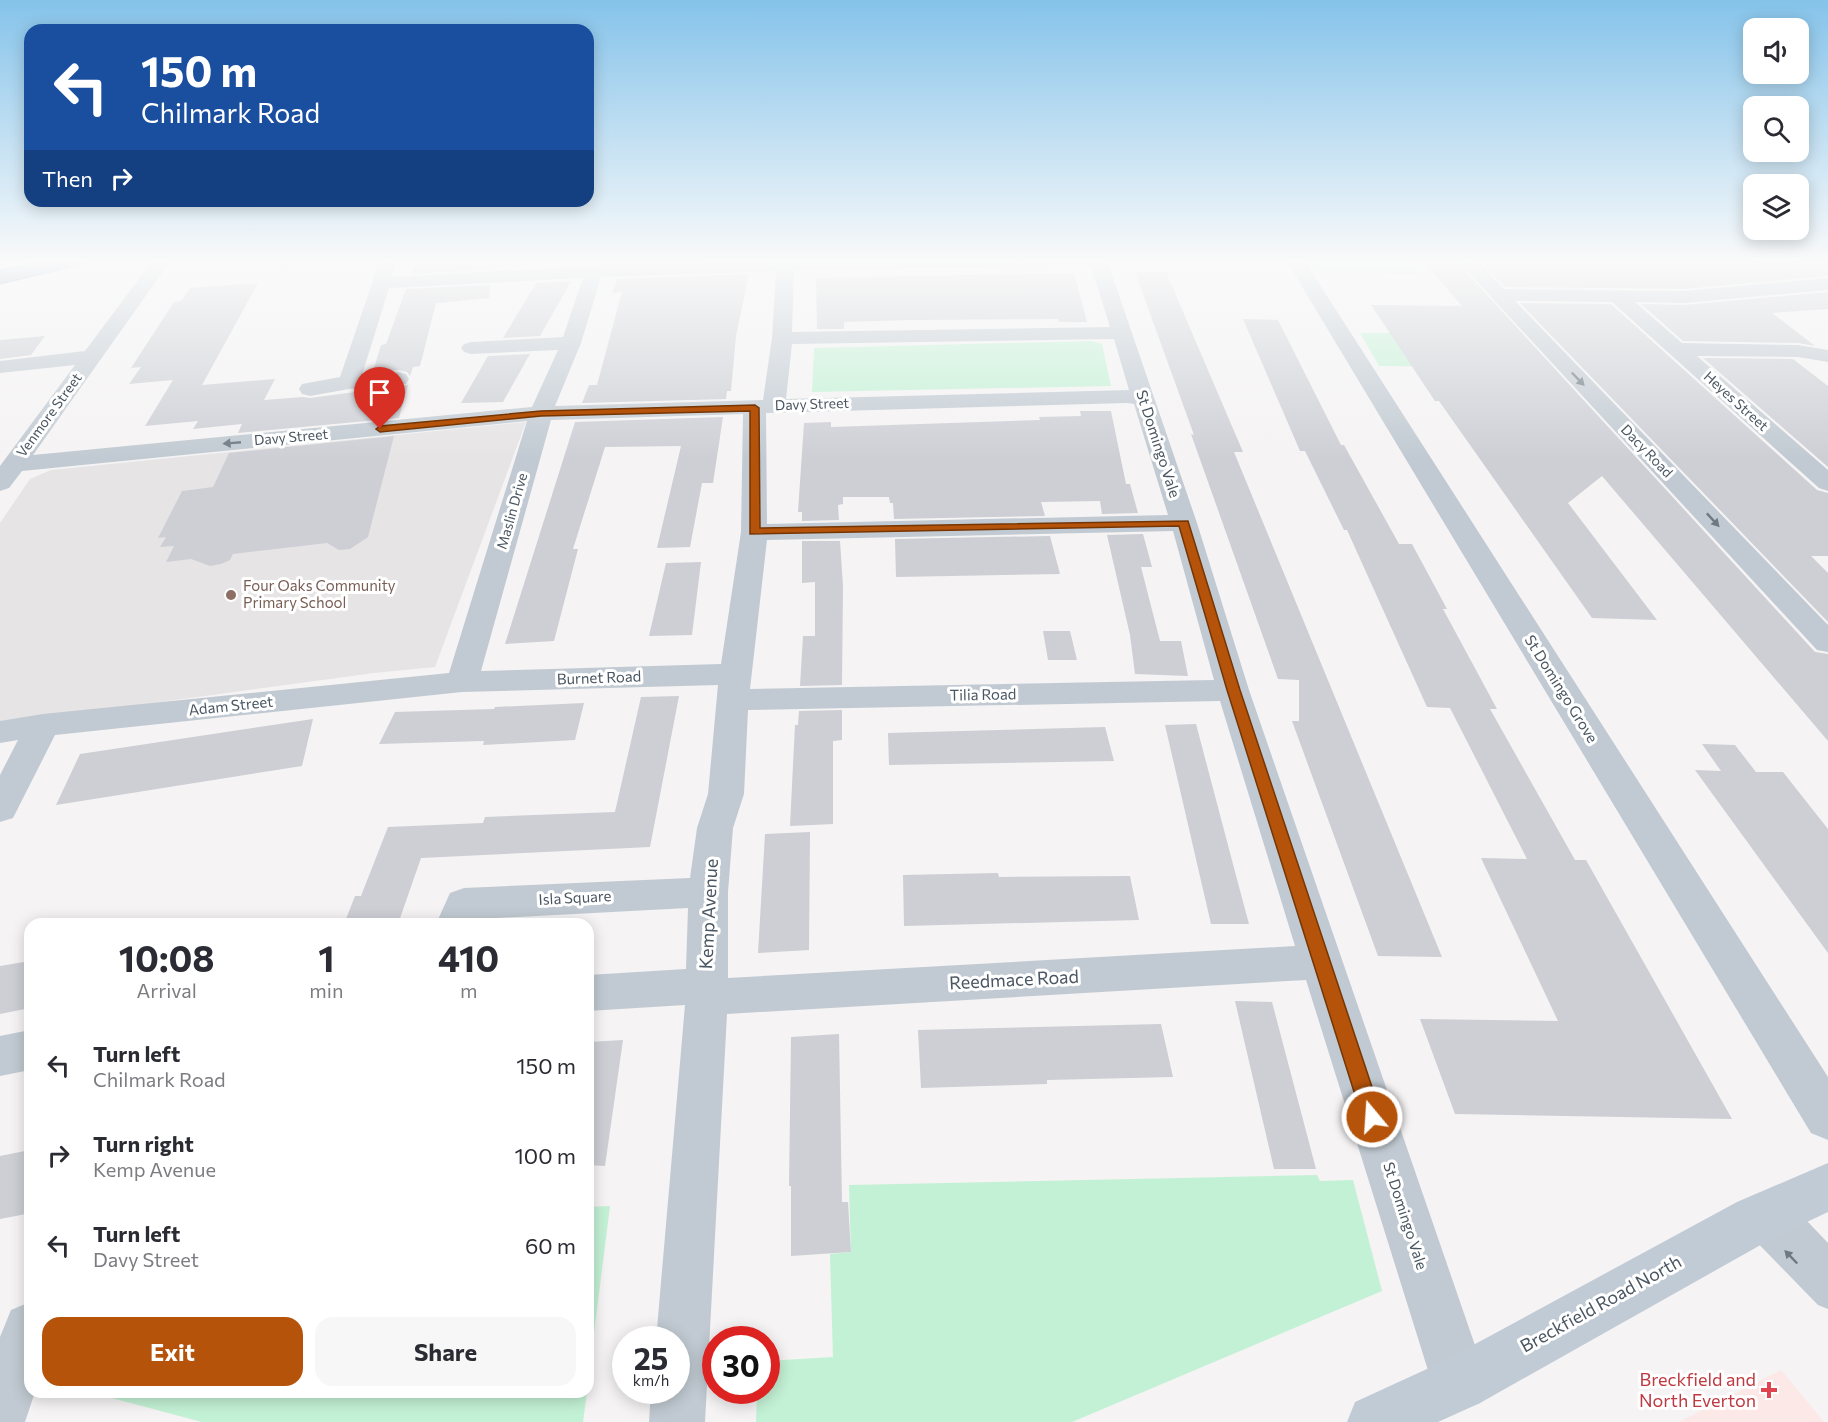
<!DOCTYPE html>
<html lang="en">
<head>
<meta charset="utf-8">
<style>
	:root { --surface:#fff; --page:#f7f7f7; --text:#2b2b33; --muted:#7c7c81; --accent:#b45309 }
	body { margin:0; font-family:Commissioner,sans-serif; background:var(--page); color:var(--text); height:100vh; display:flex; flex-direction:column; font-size:22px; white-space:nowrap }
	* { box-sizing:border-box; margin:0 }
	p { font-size:20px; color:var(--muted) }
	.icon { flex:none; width:33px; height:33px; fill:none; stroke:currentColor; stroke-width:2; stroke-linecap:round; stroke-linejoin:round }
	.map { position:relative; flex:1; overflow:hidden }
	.sheet { position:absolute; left:24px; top:918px; width:570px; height:480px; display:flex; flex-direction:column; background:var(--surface); border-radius:18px; box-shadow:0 3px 15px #0003 }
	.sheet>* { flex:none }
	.guide { position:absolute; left:24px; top:24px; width:570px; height:183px; border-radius:18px; box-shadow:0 3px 15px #0003; background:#1a4fa0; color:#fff; overflow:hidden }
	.buttons { position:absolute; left:1743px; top:18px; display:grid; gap:12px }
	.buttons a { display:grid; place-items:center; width:66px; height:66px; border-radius:12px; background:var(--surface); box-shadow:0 3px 15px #0003; font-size:30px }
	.speed { position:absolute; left:612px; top:1326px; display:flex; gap:12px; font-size:30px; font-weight:700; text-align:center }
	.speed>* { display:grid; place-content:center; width:78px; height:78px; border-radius:50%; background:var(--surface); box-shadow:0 3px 15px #0003; line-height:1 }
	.speed small { font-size:15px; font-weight:400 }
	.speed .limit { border:9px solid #d22; background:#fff; color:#111 }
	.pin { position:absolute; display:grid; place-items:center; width:51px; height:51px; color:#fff; margin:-62px -26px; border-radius:50% 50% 50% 0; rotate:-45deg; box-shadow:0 0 6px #0007 }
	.pin .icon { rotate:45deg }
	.me { position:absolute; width:66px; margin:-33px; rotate:342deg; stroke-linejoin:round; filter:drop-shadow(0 0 4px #0008) }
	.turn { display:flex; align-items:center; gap:21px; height:126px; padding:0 18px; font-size:27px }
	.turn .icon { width:78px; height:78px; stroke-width:2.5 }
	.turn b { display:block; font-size:42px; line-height:51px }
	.then { display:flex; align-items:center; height:57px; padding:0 18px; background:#0003; gap:12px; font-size:22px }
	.eta { display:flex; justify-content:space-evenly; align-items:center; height:102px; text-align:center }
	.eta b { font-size:36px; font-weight:700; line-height:42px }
	.cta { display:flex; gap:12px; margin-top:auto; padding:12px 18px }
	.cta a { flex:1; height:69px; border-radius:18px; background:var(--accent); color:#fff; font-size:24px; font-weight:700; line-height:69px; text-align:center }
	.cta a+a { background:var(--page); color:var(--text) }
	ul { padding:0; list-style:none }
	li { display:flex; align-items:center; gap:18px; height:90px; padding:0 18px }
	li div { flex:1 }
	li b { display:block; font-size:22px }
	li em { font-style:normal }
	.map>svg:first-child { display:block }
</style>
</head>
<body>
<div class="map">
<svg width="1828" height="1422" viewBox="0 0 1828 1422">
	<rect width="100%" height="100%" fill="#f5f3f3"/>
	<path fill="#e6e4e5" d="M526 422 435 667 374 673 0 724V523L30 479 51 470Z"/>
	<path fill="#fce8e6" d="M1781 1370 1824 1422H1679Z"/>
	<path fill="#c3f1d5" d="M1310 260H1409L1420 274 1318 273Z
		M1360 333H1470L1491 367 1379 366Z
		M1092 341 1102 344 1111 386 812 392 814 348Z
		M1317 1175 1320 1181 1353 1180 1382 1291 1072 1422H756L757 1391 766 1390 767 1361 833 1357 830 1254 851 1252 849 1185Z
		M610 1206 588 1381V1207Z
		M89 1392H587L583 1422H202Z"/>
	<path fill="#cdcfd5" d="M449 260H494L493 269 412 274 415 265Z
		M1422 260H1455L1815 652 1828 654V741L1602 476 1568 503 1657 620 1592 618 1439 401H1435L1371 305 1462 306Z
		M1479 260H1828V276L1684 289 1505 287Z
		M1135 272H1166L1243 452H1234L1442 957 1378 956 1292 721H1299V680L1278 679 1191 434 1194 435Z
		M1074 273 1087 322H1059L1058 319 909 320 844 322V329H817L816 278Z
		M749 274 736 336 731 391H727L726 399 582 403 589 385H597L622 292 612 293 617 279Z
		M571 281 540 336 503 338 536 283Z
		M258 283 202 385 275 379 264 400 303 397 310 398 408 385 399 418 238 433 242 424 193 429 198 421 145 426 173 380 129 384 141 367 131 368 174 302 181 301 190 288Z
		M490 285 489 298 436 303 420 366 413 367 410 376 407 372 399 370 373 372 381 345 386 344 406 289Z
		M1828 292V309L1772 313 1815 346 1798 343 1683 341 1641 304 1684 305Z
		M1520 303 1611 304 1817 490 1828 493V556H1811L1828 573V622Z
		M1243 319 1278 320 1341 445H1344L1399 544H1412L1447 609H1443L1497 709H1490L1575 860H1586L1732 1119 1455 1114 1420 1019 1558 1021 1481 858 1527 859 1450 708 1427 707 1347 530H1344L1305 451H1300Z
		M45 336 31 355 0 359V340Z
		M530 354 503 402 461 403 488 356Z
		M1703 358 1793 359 1828 386V467Z
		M1080 411H1111L1126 484H1130L1138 513 1102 514 1100 501 1041 502 1045 516 894 519 893 503H890L889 497H843V504L838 505 839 520 802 521V512H798L804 423 831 422V427L1040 420 1039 417 1081 416Z
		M723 417 713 483H702L690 547 657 548 681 446 605 447 573 549H578L554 641 505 644 575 422Z
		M394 436 368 537 350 549 339 550 327 543 233 554 230 560 221 564 210 566 191 559 166 562 174 546 160 547 166 537 158 538 182 491 213 487 229 453Z
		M1143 534 1152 567H1141L1160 641H1181L1188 676 1135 674 1130 635 1107 535Z
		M1050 536 1060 574 896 577 895 539Z
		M802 541H840L843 586 842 685 800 686 803 636H815V582L802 583Z
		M701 562 692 635 649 636 666 563Z
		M1043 631H1070L1077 660H1048Z
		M679 696 650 847 421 858 398 924H344L355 896H361L388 827 483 823 485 817 615 812 641 697Z
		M584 703 575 740 483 745 484 741 379 744 395 712 494 709 495 707Z
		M842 710V740L833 741V824L790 826 795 725H798L799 711Z
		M313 719 302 766 56 805 80 754Z
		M1196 724 1238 883 1249 924H1211L1165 725Z
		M1105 727 1114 761 889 765 888 733Z
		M1702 744 1735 745 1756 772H1783L1828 829V953L1695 770 1721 771Z
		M810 832 809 950 758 953 765 834Z
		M998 873 999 877 1130 876 1139 920 904 926 903 875Z
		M30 961V1008L0 1014V966Z
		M1235 1001 1272 1002 1316 1169H1274Z
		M1161 1024 1173 1077 1047 1080V1084L921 1088 918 1030Z
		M839 1034 842 1202H848L851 1252 791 1256V1186H789L791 1037Z
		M623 1040 605 1166 588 1165V1042Z
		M30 1150V1202L26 1214 0 1219V1156Z"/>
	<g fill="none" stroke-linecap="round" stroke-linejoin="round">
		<defs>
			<path id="highway" d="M50 260H84L81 264 0 283V271Z"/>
		</defs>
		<use href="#highway" stroke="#7690ad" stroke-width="3"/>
		<path fill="#c1cad2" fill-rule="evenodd" d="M284 260H294L289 269 281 267Z
			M1778 1198 1788 1201 1828 1243V1309L1818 1305 1746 1231 1742 1221 1746 1211 1756 1207 1764 1211 1768 1201Z"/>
		<path fill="#c1cad2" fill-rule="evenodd" d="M153 260H171L33 455 532 407 558 350 471 354 464 352 461 348 464 344 471 342 563 337 583 278 389 288 362 375 398 372 406 374 409 379 406 384 349 389 310 396 302 394 299 389 302 384 340 377 380 260H396L392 277 594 266 766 260H1107L1197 523 1249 690 1488 1383 1480 1403 1460 1411 1440 1403 1432 1383 1306 980 727 1014 705 1422H649L651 1390H676V1340H656L685 1005 588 1011V975L686 969 688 908 478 919 476 924H436L450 893 464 888 690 878 697 828 708 794 718 685 462 692 55 735 13 818 0 822V775L18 740 0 743V721L43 714 449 673 527 421 22 471 9 488 0 491V466L75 365 0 373V361L85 351ZM1091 266 1110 327 792 332 794 270ZM776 271 772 338 763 400 555 406 581 343 601 277ZM1114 339 1129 390 786 399 792 344ZM1127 403 1134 404 1168 515 767 524 766 413ZM743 414 741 532 721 664 481 671 551 420ZM1173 531 1214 680 750 689 767 540ZM1220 701 1295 946 728 978V892L733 828 744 794 748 710Z
			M1286 260H1304L1828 1077V1140L1811 1133Z
			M1457 260H1476L1504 289 1684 291 1828 278V290L1684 303 1635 302 1682 343 1798 345 1828 350V362L1798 357 1697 356 1828 470V491L1819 488 1612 302 1515 301 1828 625V652L1817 650Z
			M30 1030V1070L0 1076V1036Z
			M30 1302V1392H35L25 1422H0V1337L11 1310Z"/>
		<path fill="#c1cbd6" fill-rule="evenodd" d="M1828 1163V1212L1773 1238 1480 1403 1438 1422H1347L1355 1402 1440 1363 1737 1202Z"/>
		<use href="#highway" fill="#8ba5c1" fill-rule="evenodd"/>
	</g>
	<defs><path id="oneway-solid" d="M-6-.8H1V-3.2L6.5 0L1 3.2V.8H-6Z" transform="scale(1.5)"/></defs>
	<g fill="#6e7983">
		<use href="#oneway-solid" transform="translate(1578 379) rotate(46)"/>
		<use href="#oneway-solid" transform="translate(232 443) rotate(175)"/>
		<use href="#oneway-solid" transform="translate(1713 520) rotate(47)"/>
		<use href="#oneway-solid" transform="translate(1791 1257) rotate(-134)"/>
	</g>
	<linearGradient id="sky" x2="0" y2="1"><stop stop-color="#85c3ea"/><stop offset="0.57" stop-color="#fafafa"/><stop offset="1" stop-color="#fafafa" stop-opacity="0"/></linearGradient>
	<rect width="1828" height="459" fill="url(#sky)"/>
	<path fill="#b45309" stroke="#753606" stroke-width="1.5" d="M755 405 759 408 760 528 1188 521 1240 690 1382 1117 1379 1124 1372 1126 1365 1124 1362 1117 1227 690 1179 526 750 534V411L541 416 380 432 376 429 380 426 541 411Z"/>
	<circle fill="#8d6e63" stroke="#fff" stroke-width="2" cx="231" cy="595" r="6"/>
	<path fill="#e0444e" stroke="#fff" stroke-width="2" d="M1766 1381h6v6h6v6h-6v6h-6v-6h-6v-6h6z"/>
	<g text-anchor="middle" stroke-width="6" stroke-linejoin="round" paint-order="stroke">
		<g font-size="14" fill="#4a5661" stroke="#fff">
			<text transform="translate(1736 401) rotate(42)" y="5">Heyes Street</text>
			<text transform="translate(812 404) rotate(-2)" y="5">Davy Street</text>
			<text transform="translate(49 415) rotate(-54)" y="5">Venmore Street</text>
			<text transform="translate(291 437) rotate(-5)" y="5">Davy Street</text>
			<text transform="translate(1647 451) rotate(46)" y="5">Dacy Road</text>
			<text transform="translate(512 511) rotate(-74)" y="5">Maslin Drive</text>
		</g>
		<g font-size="15" fill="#4a5661" stroke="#fff">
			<text transform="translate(1158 444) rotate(72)" y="5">St Domingo Vale</text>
			<text transform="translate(599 678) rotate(-2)" y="5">Burnet Road</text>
			<text transform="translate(1561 689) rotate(58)" y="5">St Domingo Grove</text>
			<text transform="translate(983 695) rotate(-1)" y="5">Tilia Road</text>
			<text transform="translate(231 706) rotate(-6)" y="5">Adam Street</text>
			<text transform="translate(575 898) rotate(-3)" y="5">Isla Square</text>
			<text transform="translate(1405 1216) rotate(72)" y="5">St Domingo Vale</text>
		</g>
		<g font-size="15" fill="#785e54" stroke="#fff" text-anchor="start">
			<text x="243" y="591">Four Oaks Community<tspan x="243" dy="17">Primary School</tspan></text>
		</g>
		<g font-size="18" fill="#4a5661" stroke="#fff">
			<text transform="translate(709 914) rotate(-87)" y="6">Kemp Avenue</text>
			<text transform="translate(1014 980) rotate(-3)" y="6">Reedmace Road</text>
			<text transform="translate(1601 1304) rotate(-29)" y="6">Breckfield Road North</text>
		</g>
		<g font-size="18" fill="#be3a42" stroke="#fff" text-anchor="end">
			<text x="1756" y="1386">Breckfield and<tspan x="1756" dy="21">North Everton</tspan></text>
		</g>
	</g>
</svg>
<div class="buttons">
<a><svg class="icon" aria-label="sound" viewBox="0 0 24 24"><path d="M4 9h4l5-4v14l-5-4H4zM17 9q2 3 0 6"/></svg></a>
<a><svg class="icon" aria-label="search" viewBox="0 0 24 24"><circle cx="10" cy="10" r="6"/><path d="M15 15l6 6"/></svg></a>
<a><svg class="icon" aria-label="layers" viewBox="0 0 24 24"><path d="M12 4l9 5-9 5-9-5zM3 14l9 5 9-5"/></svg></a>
</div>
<div class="speed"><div>25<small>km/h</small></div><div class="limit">30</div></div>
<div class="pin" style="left:380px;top:429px;background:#d93025"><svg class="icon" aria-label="arrive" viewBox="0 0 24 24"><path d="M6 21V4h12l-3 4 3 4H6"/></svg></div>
<svg class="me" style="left:1372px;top:1117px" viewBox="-20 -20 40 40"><circle r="17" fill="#b45309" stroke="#fff" stroke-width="3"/><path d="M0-11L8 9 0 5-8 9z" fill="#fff"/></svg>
<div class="guide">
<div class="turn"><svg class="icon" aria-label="left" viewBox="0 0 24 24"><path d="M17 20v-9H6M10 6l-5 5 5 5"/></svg><div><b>150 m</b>Chilmark Road</div></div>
<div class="then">Then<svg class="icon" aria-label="right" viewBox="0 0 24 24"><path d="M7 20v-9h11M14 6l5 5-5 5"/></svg></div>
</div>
<section class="sheet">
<div class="eta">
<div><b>10:08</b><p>Arrival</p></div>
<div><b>1</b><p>min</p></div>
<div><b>410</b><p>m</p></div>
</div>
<ul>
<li><svg class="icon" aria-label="left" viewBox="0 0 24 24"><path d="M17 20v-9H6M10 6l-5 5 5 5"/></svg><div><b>Turn left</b><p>Chilmark Road</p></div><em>150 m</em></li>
<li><svg class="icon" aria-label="right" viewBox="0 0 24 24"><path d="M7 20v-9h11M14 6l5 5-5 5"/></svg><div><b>Turn right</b><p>Kemp Avenue</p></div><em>100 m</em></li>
<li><svg class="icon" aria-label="left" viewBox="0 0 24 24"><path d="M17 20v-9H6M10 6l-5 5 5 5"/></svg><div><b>Turn left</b><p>Davy Street</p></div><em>60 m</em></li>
</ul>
<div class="cta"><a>Exit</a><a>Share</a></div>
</section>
</div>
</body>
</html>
